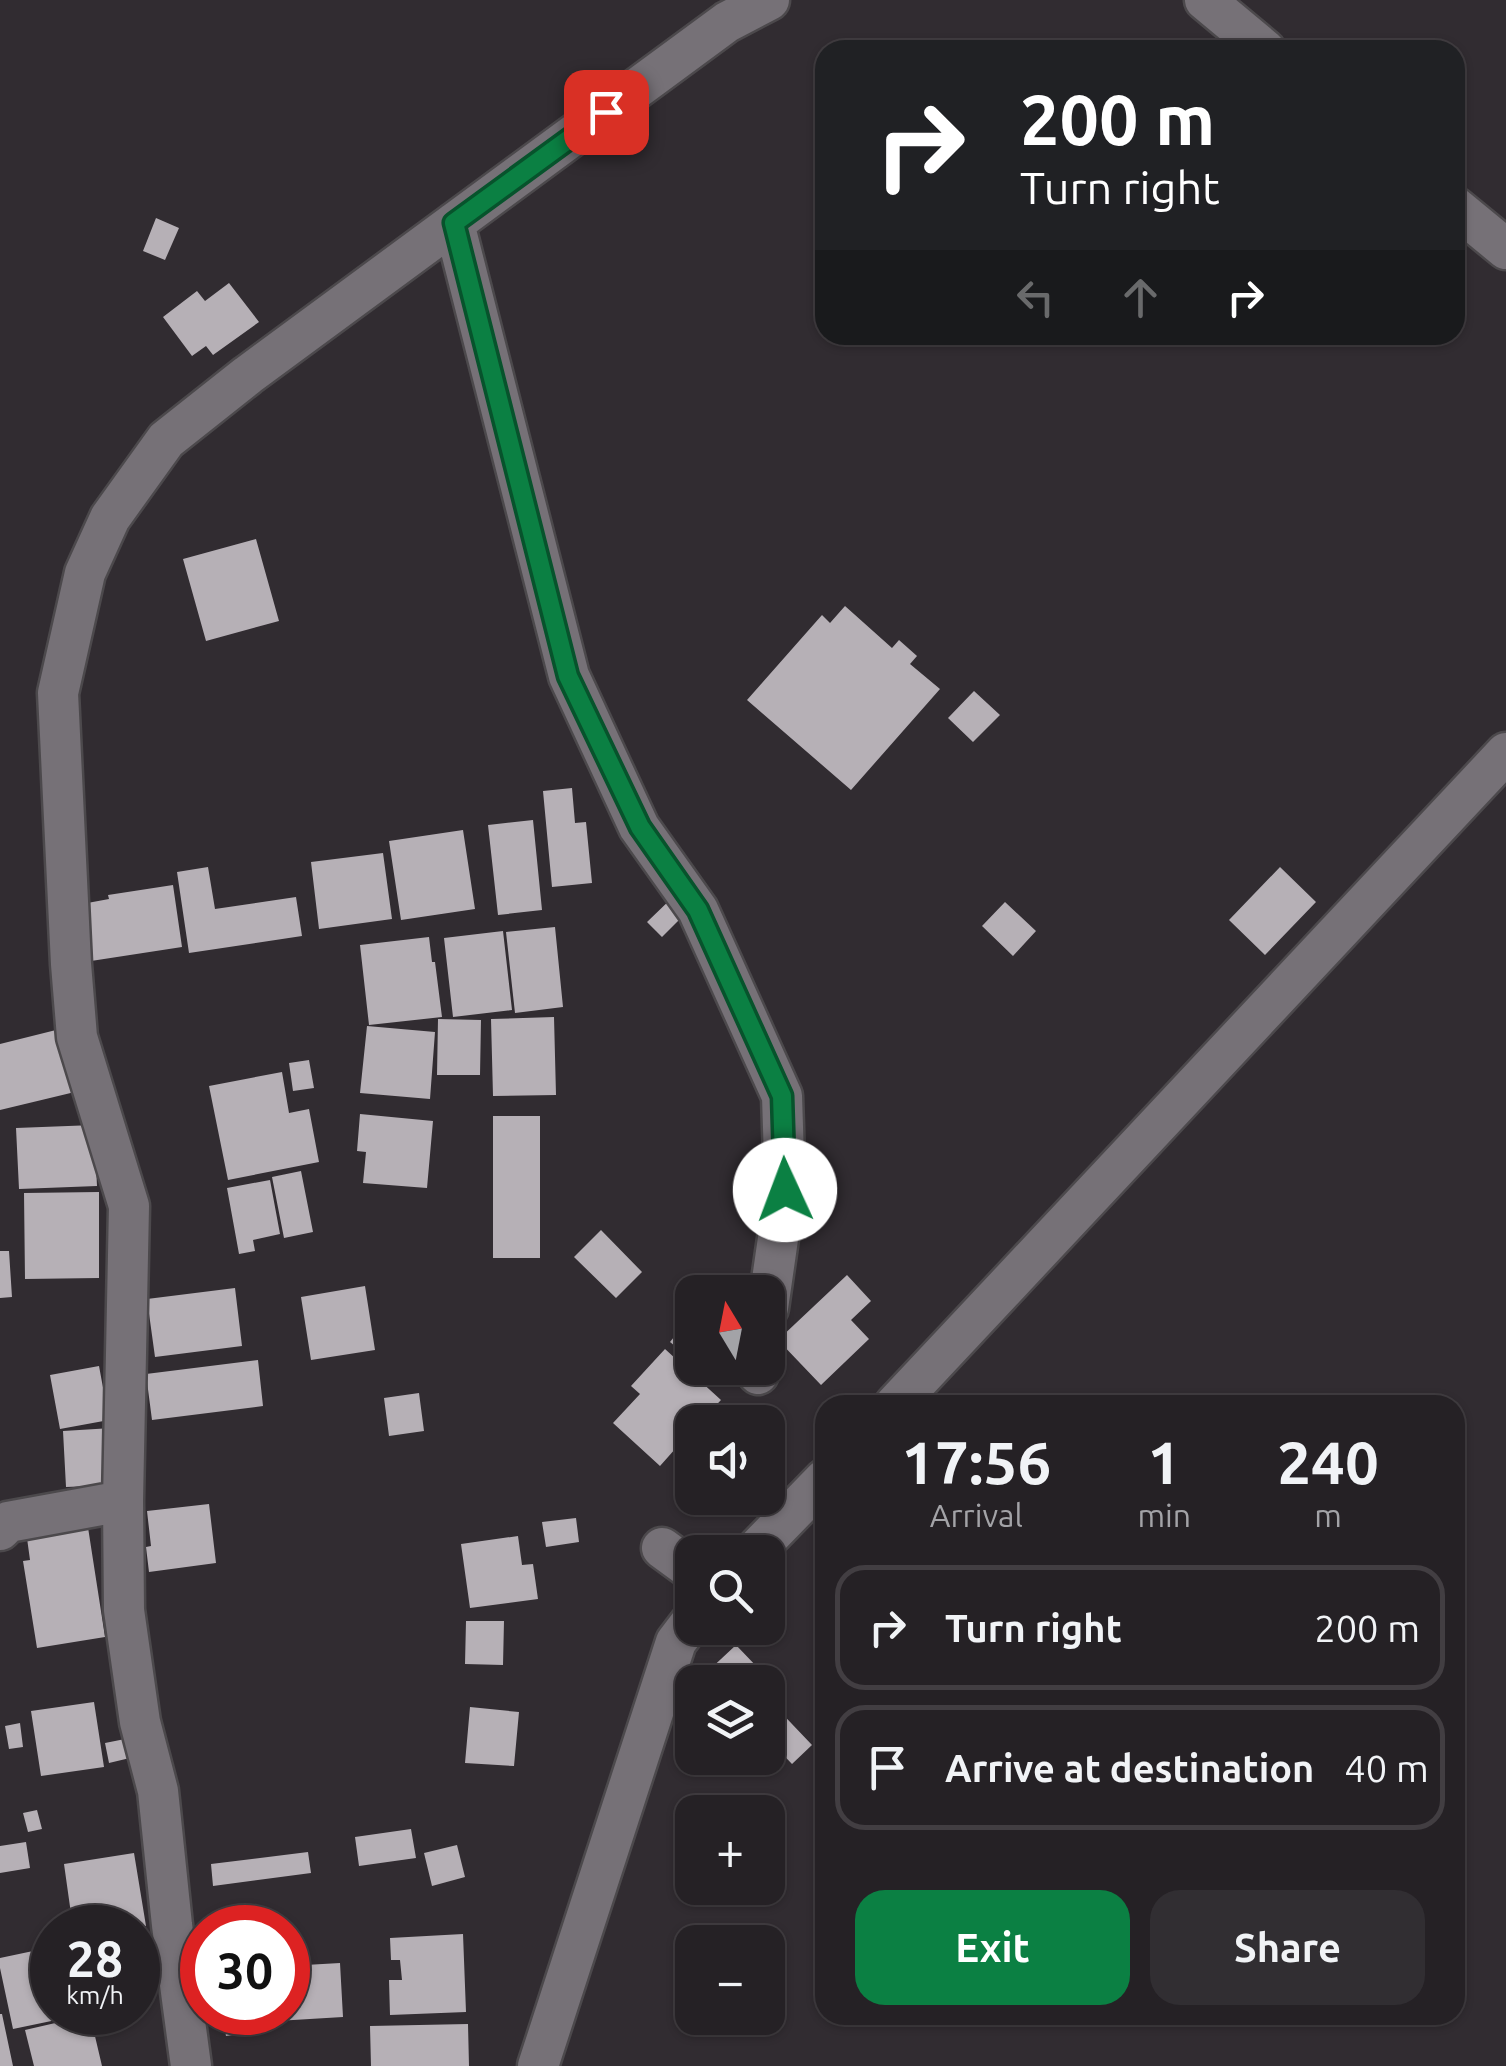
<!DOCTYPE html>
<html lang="en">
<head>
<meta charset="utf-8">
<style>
	:root { --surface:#252125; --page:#312e32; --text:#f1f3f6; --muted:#a3a3a7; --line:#423e42; --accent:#0b8043 }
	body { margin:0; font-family:Ubuntu,sans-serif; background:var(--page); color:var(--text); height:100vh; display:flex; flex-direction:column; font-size:38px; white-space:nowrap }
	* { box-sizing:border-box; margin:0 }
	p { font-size:32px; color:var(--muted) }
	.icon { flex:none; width:55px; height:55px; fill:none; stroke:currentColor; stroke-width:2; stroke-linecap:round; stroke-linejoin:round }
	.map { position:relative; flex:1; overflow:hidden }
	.drawer { position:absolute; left:815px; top:1395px; width:650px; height:630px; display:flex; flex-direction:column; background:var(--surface); border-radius:30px; box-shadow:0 2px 8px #0004,0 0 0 2px var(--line) }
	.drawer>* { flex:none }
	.top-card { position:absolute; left:815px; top:40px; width:650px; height:305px; border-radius:30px; box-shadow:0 2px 8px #0004,0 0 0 2px var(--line); background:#202124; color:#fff; overflow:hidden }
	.needle { width:65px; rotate:350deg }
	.controls { position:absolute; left:675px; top:1275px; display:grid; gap:20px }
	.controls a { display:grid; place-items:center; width:110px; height:110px; border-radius:20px; background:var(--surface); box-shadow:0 2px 8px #0004,0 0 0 2px var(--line); font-size:50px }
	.speed { position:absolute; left:30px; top:1905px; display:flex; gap:20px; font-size:50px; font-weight:700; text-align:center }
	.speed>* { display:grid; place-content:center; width:130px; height:130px; border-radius:50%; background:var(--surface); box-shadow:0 2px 8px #0004,0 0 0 2px var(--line); line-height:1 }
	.speed small { font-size:25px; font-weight:400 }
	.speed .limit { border:15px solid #d22; background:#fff; color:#111 }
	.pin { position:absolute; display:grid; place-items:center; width:85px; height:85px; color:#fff; margin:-42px; border-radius:20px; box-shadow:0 5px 15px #0006 }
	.me { position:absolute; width:110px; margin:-55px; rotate:358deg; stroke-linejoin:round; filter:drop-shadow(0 0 8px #0008) }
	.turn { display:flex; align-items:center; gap:35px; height:210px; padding:0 40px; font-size:45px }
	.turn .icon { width:130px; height:130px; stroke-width:2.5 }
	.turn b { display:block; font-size:70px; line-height:85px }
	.lanes { display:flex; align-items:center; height:95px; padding:0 40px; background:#0003; justify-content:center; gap:50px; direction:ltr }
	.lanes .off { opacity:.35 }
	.eta { display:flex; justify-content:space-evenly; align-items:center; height:170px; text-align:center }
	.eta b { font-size:60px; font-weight:600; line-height:70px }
	.button { display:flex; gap:20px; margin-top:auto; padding:20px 40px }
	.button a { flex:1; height:115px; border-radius:30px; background:var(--accent); color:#fff; font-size:40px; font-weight:600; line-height:115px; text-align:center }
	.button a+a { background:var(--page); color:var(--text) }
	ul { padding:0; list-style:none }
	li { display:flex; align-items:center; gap:30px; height:125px; margin:0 20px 15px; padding:0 20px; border:5px solid var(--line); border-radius:30px }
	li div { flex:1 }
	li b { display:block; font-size:38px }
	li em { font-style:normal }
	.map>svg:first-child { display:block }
</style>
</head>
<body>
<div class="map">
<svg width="1506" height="2066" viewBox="0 0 1506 2066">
	<rect width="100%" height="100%" fill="#312c31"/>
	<path fill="#b6b0b6" d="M156 218 179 228 165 260 143 251Z
		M229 283 259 322 213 355 206 346 192 356 163 317 197 291 205 301Z
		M256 539 279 621 206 641 183 559Z
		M845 606 892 648 899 640 917 656 910 664 940 689 851 790 747 700 822 615 830 623Z
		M974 691 1000 715 973 742 948 718Z
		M572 788 575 823 586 822 592 883 552 887 543 791Z
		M533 820 542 910 498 915 488 825Z
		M463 830 475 909 401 920 389 841Z
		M383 853 392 919 319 929 311 862Z
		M208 867 215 909 296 897 302 936 189 953 177 872Z
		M1280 867 1316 902 1265 955 1229 920Z
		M173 885 182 947 91 961 82 904 109 899 108 895Z
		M674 896 688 911 662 937 647 922Z
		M1005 902 1036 931 1013 956 982 926Z
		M555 927 563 1007 515 1013 506 932Z
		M503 931 512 1010 453 1017 444 938Z
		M429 937 432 962H435L442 1017 369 1025 360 945Z
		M554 1017 556 1095 493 1096 491 1019Z
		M438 1019 481 1020 480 1075H437Z
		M367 1026 435 1032 430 1099 360 1093Z
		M64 1028 79 1091 0 1110V1044Z
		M309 1060 314 1088 293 1091 289 1063Z
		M282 1072 289 1113 309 1109 319 1162 228 1180 209 1086Z
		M360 1114 433 1121 427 1188 363 1183 366 1152 357 1151Z
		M493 1116H540V1258H493Z
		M94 1125 97 1186 19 1189 16 1128Z
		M301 1171 313 1232 284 1238 272 1177Z
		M270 1180 280 1234 253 1240 255 1251 239 1254 227 1188Z
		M99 1192V1278L25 1279 24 1193Z
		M601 1230 642 1272 616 1298 574 1257Z
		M0 1251H9L12 1297 0 1298Z
		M847 1275 871 1301 851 1320 869 1339 821 1385 778 1340Z
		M365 1286 375 1350 311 1360 301 1297Z
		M235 1288 242 1346 155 1357 147 1299Z
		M689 1318 692 1320V1347L686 1355 670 1342Z
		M665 1349 721 1400 700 1422H692V1430L660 1466 613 1423 640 1394 631 1386Z
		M258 1360 263 1406 152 1420 146 1374Z
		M99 1366 109 1420 60 1429 50 1375Z
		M419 1393 424 1431 389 1436 384 1398Z
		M112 1428 115 1485 66 1487 63 1431Z
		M209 1504 216 1563 149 1572 146 1547 151 1546 147 1511Z
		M576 1518 579 1542 546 1547 542 1522Z
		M87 1521 105 1637 37 1648 23 1561 30 1560 26 1531Z
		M518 1536 522 1565 533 1564 538 1599 470 1608 461 1544Z
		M466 1621H504L503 1665 465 1664Z
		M736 1645 782 1693 772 1703 812 1745 792 1764 768 1739V1682H715L706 1673Z
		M94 1702 104 1767 41 1776 31 1711Z
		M470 1707 519 1712 514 1766 465 1763Z
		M20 1723 23 1747 9 1749 5 1726Z
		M130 1738 134 1757 109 1763 105 1743Z
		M37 1810 42 1829 28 1832 23 1813Z
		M411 1829 416 1858 359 1866 355 1837Z
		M26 1842 30 1868 0 1873V1846Z
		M457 1845 465 1877 432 1886 424 1853Z
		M308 1852 311 1873 213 1886 211 1864Z
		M134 1853 146 1926 73 1928 64 1864Z
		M463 1934 466 2012 390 2015 389 1980H402L400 1960H391L390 1938Z
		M52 1947V2012L85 2014 13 2029 0 1968V1958Z
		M340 1963 343 2017 260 2022 259 2012H288V1966Z
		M222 2012H244L247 2033 226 2036Z
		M0 2014H2L13 2066H0Z
		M90 2015 102 2066H34L25 2030Z
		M468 2024 469 2066H371L370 2026Z"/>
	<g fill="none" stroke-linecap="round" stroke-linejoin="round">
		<defs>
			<path id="minor" d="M1205 0 1265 50
				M1455 207 1506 249
				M454 223 569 676 639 827 698 910 782 1096 785 1190 768 1308
				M758 1374 759 1368
				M895 1405 1506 753
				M0 1530 8 1522 123 1501
				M662 1548 692 1570
				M754 1552 825 1479
				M191 2066 172 1925 158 1791 140 1722 124 1610 123 1501 129 1206 77 1037 71 964 58 693 85 573 110 518 166 440 248 375 727 22 769 0
				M538 2066 676 1642 692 1621"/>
		</defs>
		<use href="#minor" stroke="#4c494c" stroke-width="45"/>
		<use href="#minor" stroke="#767177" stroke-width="40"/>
	</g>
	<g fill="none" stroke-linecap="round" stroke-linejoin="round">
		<defs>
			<path id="route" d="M606 112 454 223 568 676 640 827 698 910 782 1096 785 1190"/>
		</defs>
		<use href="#route" stroke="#07532c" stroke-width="25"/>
		<use href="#route" stroke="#0b8043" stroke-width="18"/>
	</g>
</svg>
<div class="controls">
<a><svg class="needle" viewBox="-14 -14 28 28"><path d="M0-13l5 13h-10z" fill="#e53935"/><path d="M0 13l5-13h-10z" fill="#a3a3a7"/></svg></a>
<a><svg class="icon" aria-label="sound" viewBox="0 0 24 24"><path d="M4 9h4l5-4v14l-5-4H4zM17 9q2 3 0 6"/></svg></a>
<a><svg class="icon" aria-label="search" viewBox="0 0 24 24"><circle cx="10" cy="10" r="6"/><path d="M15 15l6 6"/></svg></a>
<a><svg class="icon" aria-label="layers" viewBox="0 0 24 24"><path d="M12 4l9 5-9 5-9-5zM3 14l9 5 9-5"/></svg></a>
<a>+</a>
<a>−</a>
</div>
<div class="speed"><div>28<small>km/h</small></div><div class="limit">30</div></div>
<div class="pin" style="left:606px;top:112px;background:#d93025"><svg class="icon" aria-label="arrive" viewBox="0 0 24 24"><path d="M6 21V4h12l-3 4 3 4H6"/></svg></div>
<svg class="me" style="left:785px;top:1190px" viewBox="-20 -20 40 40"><circle r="19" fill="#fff"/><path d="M0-13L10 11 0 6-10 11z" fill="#0b8043"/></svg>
<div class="top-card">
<div class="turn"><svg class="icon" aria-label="right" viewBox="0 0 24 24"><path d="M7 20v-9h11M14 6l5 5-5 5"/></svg><div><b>200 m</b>Turn right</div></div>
<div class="lanes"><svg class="icon off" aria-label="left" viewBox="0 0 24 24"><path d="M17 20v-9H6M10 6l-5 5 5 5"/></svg><svg class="icon off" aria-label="ahead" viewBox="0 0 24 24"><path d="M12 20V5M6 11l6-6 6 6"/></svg><svg class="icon" aria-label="right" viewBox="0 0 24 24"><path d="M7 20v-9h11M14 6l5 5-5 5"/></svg></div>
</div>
<section class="drawer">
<div class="eta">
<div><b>17:56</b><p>Arrival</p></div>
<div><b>1</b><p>min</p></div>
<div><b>240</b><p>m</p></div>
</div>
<ul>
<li><svg class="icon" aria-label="right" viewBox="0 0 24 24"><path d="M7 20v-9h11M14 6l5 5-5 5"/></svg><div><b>Turn right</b></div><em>200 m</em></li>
<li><svg class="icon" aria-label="arrive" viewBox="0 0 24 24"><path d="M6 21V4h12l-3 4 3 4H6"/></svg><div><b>Arrive at destination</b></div><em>40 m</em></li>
</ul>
<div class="button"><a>Exit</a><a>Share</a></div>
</section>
</div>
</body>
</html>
